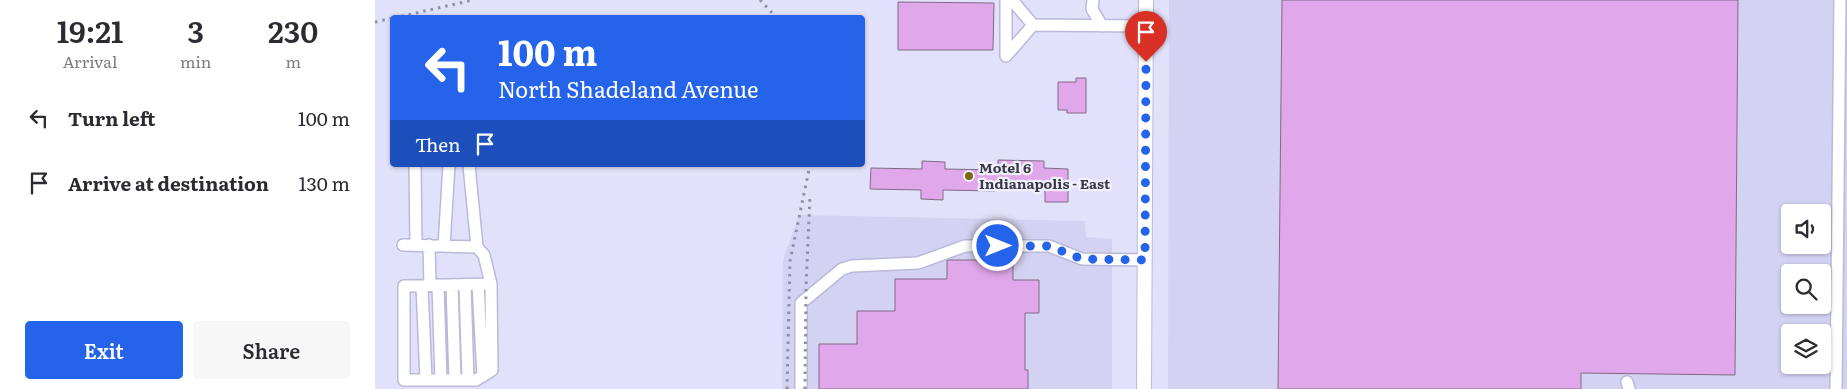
<!DOCTYPE html>
<html lang="en">
<head>
<meta charset="utf-8">
<style>
	:root { --surface:#fff; --page:#f7f7f7; --text:#2b2b33; --muted:#7c7c81; --accent:#2563eb }
	body { margin:0; font-family:Literata,serif; background:var(--page); color:var(--text); height:100vh; display:flex; flex-direction:column; font-size:19px; white-space:nowrap }
	* { box-sizing:border-box; margin:0 }
	p { font-size:16px; color:var(--muted) }
	.icon { flex:none; width:28px; height:28px; fill:none; stroke:currentColor; stroke-width:2; stroke-linecap:round; stroke-linejoin:round }
	.map { position:relative; flex:1; overflow:hidden }
	.side { display:flex; flex-direction:column; background:var(--surface); width:375px }
	.side>* { flex:none }
	.guide { position:absolute; left:15px; top:15px; width:475px; height:152px; border-radius:5px; box-shadow:0 1px 4px #0004; background:#2563eb; color:#fff; overflow:hidden }
	.buttons { position:absolute; left:1406px; top:204px; display:grid; gap:10px }
	.buttons a { display:grid; place-items:center; width:50px; height:50px; border-radius:5px; background:var(--surface); box-shadow:0 1px 4px #0004; font-size:25px }
	.pin { position:absolute; display:grid; place-items:center; width:42px; height:42px; color:#fff; margin:-51px -21px; border-radius:50% 50% 50% 0; rotate:-45deg; box-shadow:0 0 5px #0007 }
	.pin .icon { rotate:45deg }
	.me { position:absolute; width:55px; margin:-28px; rotate:90deg; stroke-linejoin:round; filter:drop-shadow(0 0 4px #0008) }
	.turn { display:flex; align-items:center; gap:18px; height:105px; padding:0 25px; font-size:22px }
	.turn .icon { width:65px; height:65px; stroke-width:2.5 }
	.turn b { display:block; font-size:35px; line-height:42px }
	.then { display:flex; align-items:center; height:48px; padding:0 25px; background:#0003; gap:10px; font-size:19px }
	.eta { display:flex; justify-content:space-evenly; align-items:center; height:85px; text-align:center }
	.eta b { font-size:30px; font-weight:600; line-height:35px }
	.button { display:flex; gap:10px; margin-top:auto; padding:10px 25px }
	.button a { flex:1; height:58px; border-radius:5px; background:var(--accent); color:#fff; font-size:20px; font-weight:600; line-height:58px; text-align:center }
	.button a+a { background:var(--page); color:var(--text) }
	ul { padding:0; list-style:none }
	li { display:flex; align-items:center; gap:15px; height:65px; padding:0 25px }
	li div { flex:1 }
	li b { display:block; font-size:19px }
	li em { font-style:normal }
	main { display:flex; flex:1; min-height:0 }
	.map>svg:first-child { display:block }
</style>
</head>
<body>
<main>
<section class="side">
<div class="eta">
<div><b>19:21</b><p>Arrival</p></div>
<div><b>3</b><p>min</p></div>
<div><b>230</b><p>m</p></div>
</div>
<ul>
<li><svg class="icon" aria-label="left" viewBox="0 0 24 24"><path d="M17 20v-9H6M10 6l-5 5 5 5"/></svg><div><b>Turn left</b></div><em>100 m</em></li>
<li><svg class="icon" aria-label="arrive" viewBox="0 0 24 24"><path d="M6 21V4h12l-3 4 3 4H6"/></svg><div><b>Arrive at destination</b></div><em>130 m</em></li>
</ul>
<div class="button"><a>Exit</a><a>Share</a></div>
</section>
<div class="map">
<svg width="1472" height="389" viewBox="0 0 1472 389">
	<rect width="100%" height="100%" fill="#e2e1fc"/>
	<path fill="#d4d2f2" fill-rule="evenodd" d="M794 0H1472V389H793ZM1415 212H1448V245H1415ZM1415 272H1448V305H1415ZM1415 332H1448V365H1415Z
		M424 215 710 221 711 237 737 239V389H407L408 260Z"/>
	<path fill="#e0a7ea" stroke="#806b84" d="M907 0H1363L1360 375 1206 373V389H903Z
		M523 2 619 3 618 50H523Z
		M701 78H711V113H692V110H683V82H701Z
		M623 160 669 161V168L693 169V202H670V184L621 183 620 191 568 190V200L546 199V190L495 189 496 168 547 169V161L570 162V169L623 170Z
		M572 260H626V262H638V280H664V313H650V370H653V389H444V344H482V311H520V279H572Z"/>
	<g fill="none" stroke-linecap="round" stroke-linejoin="round">
		<defs>
			<path id="minor" d="M631 0V56L658 25
				M637 0 658 25 771 26
				M718 0 717 9 727 26
				M40 165 41 245
				M94 165 102 247
				M28 245 102 247 109 255 116 284
				M54 245 55 285
				M69 246 74 165
				M116 284 117 370 101 380H29V286Z
				M63 285 66 380
				M77 285 80 380
				M90 285 93 380
				M103 285 108 376
				M47 286 51 380
				M1252 382 1254 389
				M426 389V303L467 269 477 266 543 263 590 246H674L707 259 769 260
				M1461 389 1465 0"/>
			<path id="major" d="M769 389 771 0"/>
		</defs>
		<use href="#minor" stroke="#bab9da" stroke-width="14"/>
		<use href="#major" stroke="#bab9da" stroke-width="16"/>
		<use href="#minor" stroke="#fff" stroke-width="11"/>
		<use href="#major" stroke="#fff" stroke-width="14"/>
		<path stroke="#908fa4" stroke-width="3" stroke-dasharray="2.5 5" stroke-linecap="butt" d="M385 0 402 18
			M19 18 98 0
			M0 22 18 18
			M412 389 415 261 435 165
			M430 389 431 287 435 195"/>
	</g>
	<g fill="none" stroke-linecap="round" stroke-linejoin="round">
		<path stroke="#2563eb" stroke-width="9" stroke-dasharray="0 16.2" d="M623 246H674L707 259 770 260 771 62"/>
	</g>
	<circle fill="#7c6a02" stroke="#f0f0fe" stroke-width="2" cx="594" cy="176" r="5"/>
	<g text-anchor="middle" stroke-width="4.5" stroke-linejoin="round" paint-order="stroke">
		<g font-size="14" font-weight="bold" fill="#3a3a47" stroke="#f0f0fe" text-anchor="start">
			<text x="604" y="173">Motel 6<tspan x="604" dy="16">Indianapolis - East</tspan></text>
		</g>
	</g>
</svg>
<div class="buttons">
<a><svg class="icon" aria-label="sound" viewBox="0 0 24 24"><path d="M4 9h4l5-4v14l-5-4H4zM17 9q2 3 0 6"/></svg></a>
<a><svg class="icon" aria-label="search" viewBox="0 0 24 24"><circle cx="10" cy="10" r="6"/><path d="M15 15l6 6"/></svg></a>
<a><svg class="icon" aria-label="layers" viewBox="0 0 24 24"><path d="M12 4l9 5-9 5-9-5zM3 14l9 5 9-5"/></svg></a>
</div>
<div class="pin" style="left:771px;top:62px;background:#d93025"><svg class="icon" aria-label="arrive" viewBox="0 0 24 24"><path d="M6 21V4h12l-3 4 3 4H6"/></svg></div>
<svg class="me" style="left:623px;top:246px" viewBox="-20 -20 40 40"><circle r="17" fill="#2563eb" stroke="#fff" stroke-width="3"/><path d="M0-11L8 9 0 5-8 9z" fill="#fff"/></svg>
<div class="guide">
<div class="turn"><svg class="icon" aria-label="left" viewBox="0 0 24 24"><path d="M17 20v-9H6M10 6l-5 5 5 5"/></svg><div><b>100 m</b>North Shadeland Avenue</div></div>
<div class="then">Then<svg class="icon" aria-label="arrive" viewBox="0 0 24 24"><path d="M6 21V4h12l-3 4 3 4H6"/></svg></div>
</div>
</div>
</main>
</body>
</html>
